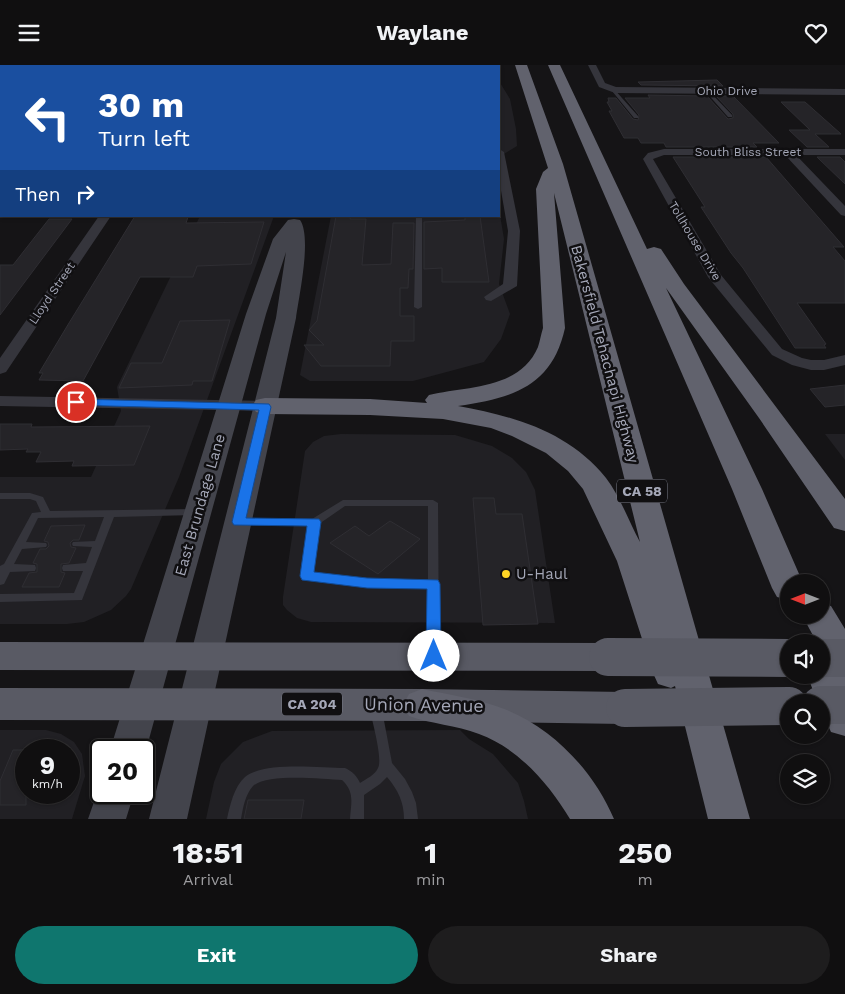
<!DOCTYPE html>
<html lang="en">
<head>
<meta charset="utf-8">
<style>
	:root { --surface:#100f10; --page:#1e1d1e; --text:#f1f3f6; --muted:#9c9c9f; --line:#302f30; --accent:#0f766e }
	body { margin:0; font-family:"Work Sans",sans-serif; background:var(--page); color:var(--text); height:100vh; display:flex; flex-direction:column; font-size:19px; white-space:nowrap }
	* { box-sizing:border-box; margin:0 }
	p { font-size:16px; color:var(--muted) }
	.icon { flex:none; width:28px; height:28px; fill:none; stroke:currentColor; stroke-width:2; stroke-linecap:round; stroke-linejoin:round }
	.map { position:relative; height:754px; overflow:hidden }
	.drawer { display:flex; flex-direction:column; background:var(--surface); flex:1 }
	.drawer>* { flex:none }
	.guide { position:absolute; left:0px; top:0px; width:500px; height:152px; box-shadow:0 1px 4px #0004,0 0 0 1px var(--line); background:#1a4fa0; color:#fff; overflow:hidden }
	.needle { width:32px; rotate:270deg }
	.buttons { position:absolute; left:780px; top:509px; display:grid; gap:10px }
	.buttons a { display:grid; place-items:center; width:50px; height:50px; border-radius:50%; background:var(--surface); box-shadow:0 1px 4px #0004,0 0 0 1px var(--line); font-size:25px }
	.speed { position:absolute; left:15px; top:674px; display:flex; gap:10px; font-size:25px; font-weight:700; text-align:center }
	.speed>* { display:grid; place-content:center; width:65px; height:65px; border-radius:50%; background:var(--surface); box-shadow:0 1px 4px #0004,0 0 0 1px var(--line); line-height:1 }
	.speed small { font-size:12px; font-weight:400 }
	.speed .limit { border:2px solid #111; border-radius:8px; background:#fff; color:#111 }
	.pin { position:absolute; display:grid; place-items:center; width:42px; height:42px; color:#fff; margin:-21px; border:2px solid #fff; border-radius:50%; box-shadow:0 1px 5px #0007 }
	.me { position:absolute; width:55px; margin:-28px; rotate:0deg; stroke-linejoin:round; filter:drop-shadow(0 0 4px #0008) }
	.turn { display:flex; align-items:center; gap:18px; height:105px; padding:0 15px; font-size:22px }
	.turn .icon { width:65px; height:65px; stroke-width:2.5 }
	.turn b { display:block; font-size:35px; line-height:42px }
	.then { display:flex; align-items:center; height:48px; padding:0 15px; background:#0003; gap:10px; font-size:19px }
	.eta { display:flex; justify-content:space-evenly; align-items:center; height:85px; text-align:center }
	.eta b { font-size:30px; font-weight:700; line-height:35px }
	.action { display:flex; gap:10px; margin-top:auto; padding:10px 15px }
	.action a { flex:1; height:58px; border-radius:30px; background:var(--accent); color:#fff; font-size:20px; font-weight:700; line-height:58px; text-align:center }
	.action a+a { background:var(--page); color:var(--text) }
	header { display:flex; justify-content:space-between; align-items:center; height:65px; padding:0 15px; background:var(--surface); font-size:22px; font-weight:700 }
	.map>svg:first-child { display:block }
</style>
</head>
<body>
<header><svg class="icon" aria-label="menu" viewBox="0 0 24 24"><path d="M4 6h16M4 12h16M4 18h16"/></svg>Waylane<svg class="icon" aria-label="heart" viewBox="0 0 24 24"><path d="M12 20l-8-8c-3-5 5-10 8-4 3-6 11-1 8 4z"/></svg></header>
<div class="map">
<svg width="845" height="754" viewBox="0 0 845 754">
	<rect width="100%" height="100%" fill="#151416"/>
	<path fill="#212024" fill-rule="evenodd" d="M499 16 510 34 516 64 517 81 499 92Z
		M499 144 504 174 499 219 510 249 501 274 484 297 413 316H310L300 310 331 151H499Z
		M200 151H274L179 412 131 524 126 531 111 545 84 557 67 559H0V412H91L121 346 117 322Z
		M341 369 455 370 492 381 512 393 526 407 535 425 555 558 311 557 297 553 287 545 283 540V532L305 386 313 377 324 371Z
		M825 369H845V395Z
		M0 665H46L61 669 74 677 82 689 85 711 72 754H0ZM26 685H69V728H26Z
		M460 665 469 674 493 689 518 718 524 736 528 754H206L214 717 221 699 243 677 272 666Z"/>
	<path fill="#252428" stroke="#2f2e33" d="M717 15 723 21 641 20 638 17Z
		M648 30 707 31 728 54 733 53V49L716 31H733L779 78H753L757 82H666L664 78H641L638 73H624L609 46H612L607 37H609L608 33H616L633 54 638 55 639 50 625 33H650Z
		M781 37H805L841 69H815L829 82H807L789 65H810Z
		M673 92H766L844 182H833L845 196V238H797L826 279 824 280 826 283H795L743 203 731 188 701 142H705Z
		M817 92H840L845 97V119Z
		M135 151 188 152 186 158 264 157 251 199 197 201 193 212H140L83 316 39 315 43 308H39L69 258Z
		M336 151H351L350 154H366L362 200 391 199 393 158H414L413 204H409L408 223H400V251H414V276H391L390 301H321L304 280H324L309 265 317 256Z
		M465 151H480L489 217H442V203L424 204V157L465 155Z
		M49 154H72L0 250V200H13Z
		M230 255 212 316H193L192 320 119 323 131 298H162L180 256Z
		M845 320V340L825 342 810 324Z
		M0 359H32L31 362 150 361 134 400 72 401 74 396 36 397 41 387H26L28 384 0 385Z
		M473 433H494L496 449H522L538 559 483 560Z
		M390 456 420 474 378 509 330 478 355 461 369 471Z
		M85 460 79 475H73L70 478 71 482 76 483 69 498 61 499V507L65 508 59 522H22L29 508 37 507V499L33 498 40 484H46L49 481 48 477 44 476 51 461Z
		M13 685H26V740H0V716Z
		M248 735H304L301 754H244Z"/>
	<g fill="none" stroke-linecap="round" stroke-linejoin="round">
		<path fill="#35353c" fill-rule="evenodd" d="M612 24H614L638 51V53H634L612 26Z
			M706 25H708L732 50V52H728L706 27Z
			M0 87 1 88V90L0 91Z
			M416 151H422V242L418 244 414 242Z
			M0 428H30L43 432 50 446 195 444 198 445 200 447 198 449 195 450 114 452 82 535 0 537V529L74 528 83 506H63L62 503 63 500 86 498 92 482 73 481 72 479 73 477 95 476 104 452 38 453 26 477 46 478 47 480 46 482 22 484 14 499 35 500 36 503 35 506 10 507 4 519 0 520V501L4 499 32 448 41 447 36 436 30 434H0Z
			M343 435H433L438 438 439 590 437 593 433 595 429 593 427 590 428 523 367 522 303 514 302 511 309 460H241L238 459 236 457 238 455 241 454H312ZM345 441H428V515L367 514 313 508 319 459Z
			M376 640 380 641 382 645 392 698 405 714 412 727 416 738 418 754H404C404 737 398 725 387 712L380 719 364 730V754H350C351 738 355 727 342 715 323 714 267 708 253 721 245 730 243 743 241 754H227C230 740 234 722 245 712 264 696 321 703 345 703 352 706 357 711 360 718 366 714 375 710 378 703 383 694 372 656 370 645L372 641Z"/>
		<path fill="#35353c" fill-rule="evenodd" d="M588 0H596L605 18 616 22 845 24V30L615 28 599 22Z
			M499 84 504 87 520 166 517 221 491 236 486 235 484 232 503 219 508 166 499 114Z
			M664 84H845V90H796L845 141V151L841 150 785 90H664L653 94 721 210 782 284 802 293 811 295H824L845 290V300L824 305H811L792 300 772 290 708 212 643 94 648 88Z
			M0 117H1V123H0Z
			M99 151H111L6 307 0 309V293Z
			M0 331 265 336 271 337 273 341 271 345 265 346 0 341Z"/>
		<path fill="#43444c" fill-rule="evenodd" d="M294 154 300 155C312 172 299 231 296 253L187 754H149L276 253 286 187 266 249 146 685 144 690V685H110L246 249 273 174 288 155Z
			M101 717V728H134L126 754H88Z"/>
		<path fill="#595a64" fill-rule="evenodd" d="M0 577 608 578 621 582 626 592 621 602 608 606 0 605Z
			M0 623 422 624 625 627 639 632 644 643 639 654 625 659 422 656 0 655Z"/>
		<path fill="#61626d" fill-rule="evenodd" d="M515 0H527L563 99 750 754H708L675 621 671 623 658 619 653 608 617 496 583 424 568 406 546 388 512 371 491 363 443 354 370 350 265 349 256 347 252 341 256 335 265 333 370 334 427 338 425 335 429 330C465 321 520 325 538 282 540 276 541 269 543 263L536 124 543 107 548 103ZM554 128 640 477C629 457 620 431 606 413 569 367 514 351 458 341 512 333 552 322 565 263Z
			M548 0H560L647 184 654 182 661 184 684 219 845 434V466L834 463 759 353 666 223 762 424 803 518H789V535L777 532 772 523 732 424Z
			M821 538 831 541 845 564V671L831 667 821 645V638H818L807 610H821V578H817L802 550H821Z
			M422 624C451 630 480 634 507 645 555 665 594 707 614 754H570C549 719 518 683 479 669 456 660 431 659 409 651L403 640 409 629Z"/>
		<path stroke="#595a64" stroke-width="38" d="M608 592 789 593
			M821 593H845
			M821 640H845
			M625 643 789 641"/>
	</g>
	<path fill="#1a73e8" stroke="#114b97" d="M76 334 269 339 271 342 246 453 319 454 321 457 314 507 367 513 438 515 440 519 441 591 439 595 434 597 428 595 426 591 427 524 367 523 302 515 300 511 307 461 234 460 232 457 259 345 72 340 71 337Z"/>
	<circle fill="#fed425" stroke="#100f11" stroke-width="2" cx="506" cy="509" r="5"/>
	<g text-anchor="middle" stroke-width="5" stroke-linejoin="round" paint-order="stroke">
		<g font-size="12" fill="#a5a8b8" stroke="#100f11">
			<text x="727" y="30">Ohio Drive</text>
			<text x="748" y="91">South Bliss Street</text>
			<text transform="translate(695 176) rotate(59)" y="4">Tollhouse Drive</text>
			<text transform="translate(52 228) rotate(-56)" y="4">Lloyd Street</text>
		</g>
		<g fill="#100f11" stroke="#787a86" stroke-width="1">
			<rect x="617" y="414.5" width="50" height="23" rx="4"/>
			<rect x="282" y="627.5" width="60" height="23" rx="4"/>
		</g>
		<g font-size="14" font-weight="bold" fill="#a5a8b8">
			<text x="642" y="431">CA 58</text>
			<text x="312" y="644">CA 204</text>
		</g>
		<g font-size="15" fill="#a5a8b8" stroke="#100f11">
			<text transform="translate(605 289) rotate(75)" y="5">Bakersfield Tehachapi Highway</text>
			<text transform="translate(200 440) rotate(-74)" y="5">East Brundage Lane</text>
		</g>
		<g font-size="15" fill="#a5a8b8" stroke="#100f11" text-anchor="start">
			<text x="516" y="514">U-Haul</text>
		</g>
		<g font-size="18" fill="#a5a8b8" stroke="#100f11">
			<text transform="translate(424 640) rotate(1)" y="6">Union Avenue</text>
		</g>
	</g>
</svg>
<div class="buttons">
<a><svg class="needle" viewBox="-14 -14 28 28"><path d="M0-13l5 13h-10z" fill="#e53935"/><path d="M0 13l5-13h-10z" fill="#9c9c9f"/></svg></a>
<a><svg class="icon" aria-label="sound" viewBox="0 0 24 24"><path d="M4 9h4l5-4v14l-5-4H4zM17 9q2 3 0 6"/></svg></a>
<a><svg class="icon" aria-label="search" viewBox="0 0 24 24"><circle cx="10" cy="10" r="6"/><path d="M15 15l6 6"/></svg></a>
<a><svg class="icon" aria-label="layers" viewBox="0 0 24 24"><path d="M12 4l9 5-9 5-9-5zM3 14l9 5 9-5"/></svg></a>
</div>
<div class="speed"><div>9<small>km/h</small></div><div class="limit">20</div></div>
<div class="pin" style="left:76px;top:337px;background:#d93025"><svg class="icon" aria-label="arrive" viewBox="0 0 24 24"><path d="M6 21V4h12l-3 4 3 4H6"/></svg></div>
<svg class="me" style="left:434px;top:591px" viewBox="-20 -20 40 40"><circle r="19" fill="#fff"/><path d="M0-13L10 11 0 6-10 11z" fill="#1a73e8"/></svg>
<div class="guide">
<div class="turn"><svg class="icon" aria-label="left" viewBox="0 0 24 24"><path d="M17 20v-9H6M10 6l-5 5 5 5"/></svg><div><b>30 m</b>Turn left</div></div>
<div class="then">Then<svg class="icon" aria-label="right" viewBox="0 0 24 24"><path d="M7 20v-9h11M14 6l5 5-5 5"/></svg></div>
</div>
</div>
<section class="drawer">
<div class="eta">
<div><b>18:51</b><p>Arrival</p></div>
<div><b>1</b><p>min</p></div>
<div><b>250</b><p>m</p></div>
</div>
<div class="action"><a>Exit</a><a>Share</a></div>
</section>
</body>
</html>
